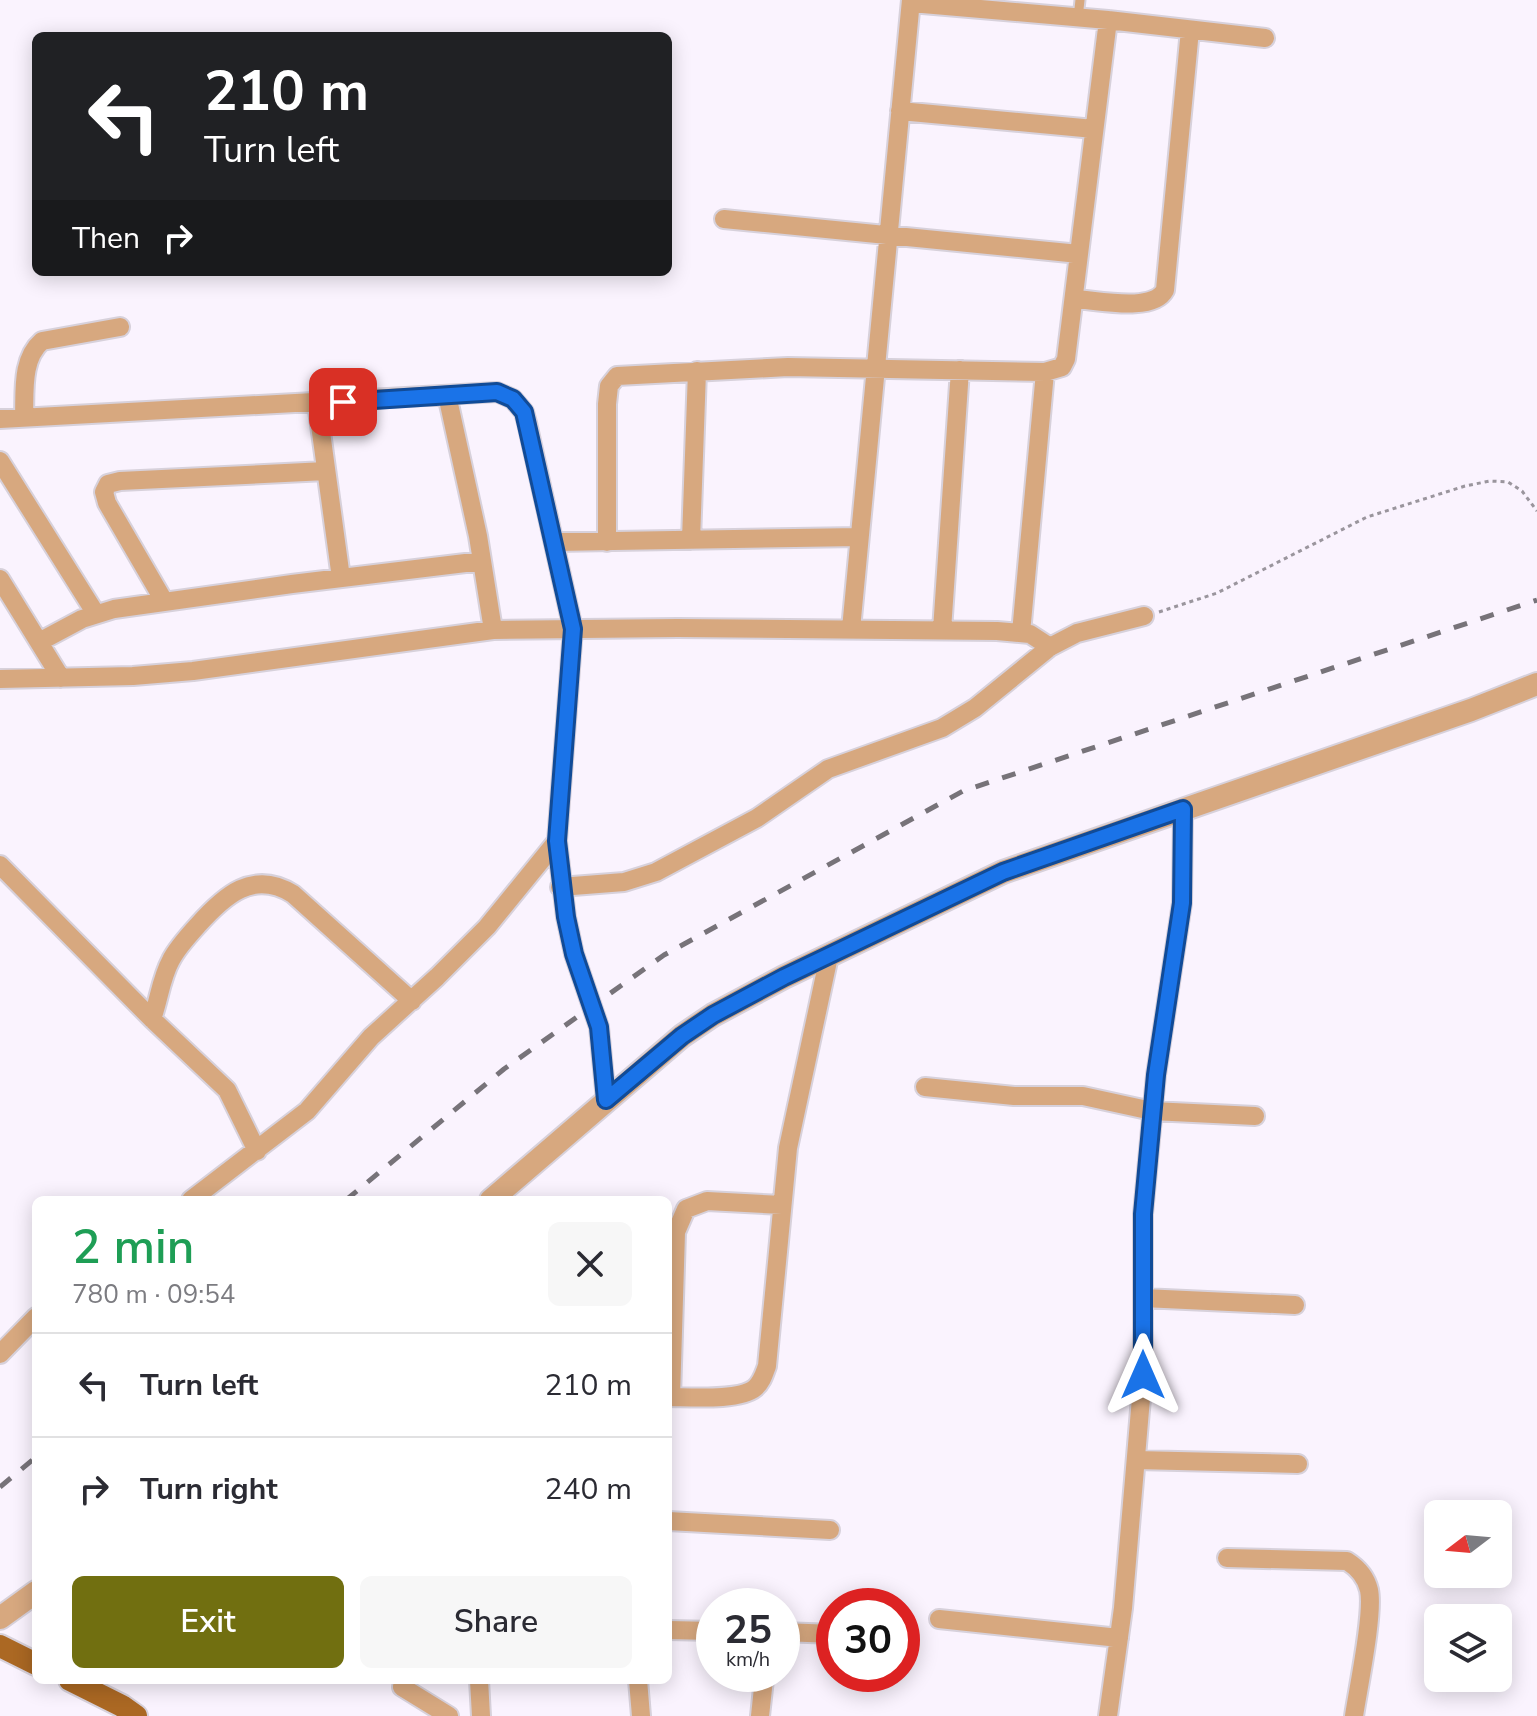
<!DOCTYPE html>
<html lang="en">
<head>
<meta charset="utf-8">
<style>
	:root { --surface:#fff; --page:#f7f7f7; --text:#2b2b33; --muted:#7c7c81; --line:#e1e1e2; --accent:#716f10 }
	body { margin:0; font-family:"Nunito Sans",sans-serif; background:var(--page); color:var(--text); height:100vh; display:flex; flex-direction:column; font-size:30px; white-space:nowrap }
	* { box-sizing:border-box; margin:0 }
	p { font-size:26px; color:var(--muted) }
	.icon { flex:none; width:44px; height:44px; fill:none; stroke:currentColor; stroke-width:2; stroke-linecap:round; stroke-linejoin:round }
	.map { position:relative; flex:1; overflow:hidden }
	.panel { position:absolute; left:32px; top:1196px; width:640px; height:488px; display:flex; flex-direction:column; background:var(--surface); border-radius:12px; box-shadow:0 4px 20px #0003 }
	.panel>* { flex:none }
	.top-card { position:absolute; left:32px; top:32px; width:640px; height:244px; border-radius:12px; box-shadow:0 4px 20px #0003; background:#202124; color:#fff; overflow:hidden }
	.needle { width:52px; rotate:254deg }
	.tools { position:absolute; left:1424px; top:1500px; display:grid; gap:16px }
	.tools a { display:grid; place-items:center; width:88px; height:88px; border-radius:12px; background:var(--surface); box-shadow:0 4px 20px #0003; font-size:40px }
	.speed { position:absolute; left:696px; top:1588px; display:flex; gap:16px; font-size:40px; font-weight:700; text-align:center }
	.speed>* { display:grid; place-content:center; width:104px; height:104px; border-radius:50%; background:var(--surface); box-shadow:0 4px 20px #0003; line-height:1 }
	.speed small { font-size:20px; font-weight:400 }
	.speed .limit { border:12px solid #d22; background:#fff; color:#111 }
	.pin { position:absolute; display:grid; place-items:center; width:68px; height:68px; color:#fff; margin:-34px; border-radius:16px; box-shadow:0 4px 12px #0006 }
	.me { position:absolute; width:88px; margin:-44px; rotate:0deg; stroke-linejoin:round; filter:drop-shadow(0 0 6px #0008) }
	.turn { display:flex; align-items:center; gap:28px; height:168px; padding:0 40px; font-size:36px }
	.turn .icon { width:104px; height:104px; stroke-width:2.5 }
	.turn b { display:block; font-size:56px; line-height:68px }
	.then { display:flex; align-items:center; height:76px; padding:0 40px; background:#0003; gap:16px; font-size:30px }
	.round { display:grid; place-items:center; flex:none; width:84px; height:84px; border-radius:12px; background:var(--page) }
	.overview { display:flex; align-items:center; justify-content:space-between; height:136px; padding:0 40px }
	h1 { font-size:48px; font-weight:600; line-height:60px; color:#1e9e55 }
	.cta { display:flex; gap:16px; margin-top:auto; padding:16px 40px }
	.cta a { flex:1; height:92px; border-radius:12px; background:var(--accent); color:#fff; font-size:32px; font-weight:600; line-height:92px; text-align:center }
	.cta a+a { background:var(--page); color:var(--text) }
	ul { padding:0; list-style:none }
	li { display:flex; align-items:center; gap:24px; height:104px; padding:0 40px; border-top:2px solid var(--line) }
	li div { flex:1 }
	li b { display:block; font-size:30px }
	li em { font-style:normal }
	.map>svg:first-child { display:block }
</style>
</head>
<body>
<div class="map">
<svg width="1537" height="1716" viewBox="0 0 1537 1716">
	<rect width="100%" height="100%" fill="#faf3fe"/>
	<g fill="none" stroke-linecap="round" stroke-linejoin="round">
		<defs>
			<path id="service" d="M1078 18 1080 0"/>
			<path id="minor" d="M911 3 1108 20 1265 38
				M900 111 1094 129
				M724 219 1079 254
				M1074 299C1097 300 1153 313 1165 290L1190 30
				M447 395 478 536 493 630
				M317 403 341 578
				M24 417C25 392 21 359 42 341L120 327
				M0 419 497 392 513 399 524 412 527 423 573 629 557 841 566 917 574 954 599 1027 606 1100
				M0 461 96 614
				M691 540 697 371
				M554 542 859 537
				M607 542V404L609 386 617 376 788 367 1045 372 1062 367 1066 359 1108 20
				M0 579 61 678
				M164 601 107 503 104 492 108 484 120 481 326 471
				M851 629 911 0
				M942 630 960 370
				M1021 633 1045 372
				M39 642 82 619 114 609 292 584 482 561
				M0 679 133 676 193 671 493 630 678 628 997 631 1030 634 1050 647
				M0 865 152 1019 227 1090 257 1151
				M560 887 624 882 656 872 757 818 828 769 942 728 975 708 1050 647 1077 633 1144 616
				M152 1019C159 1000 161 978 171 960 177 948 188 936 198 925 224 896 253 869 293 894L412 1001
				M925 1087 1014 1096H1083L1152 1111 1255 1116
				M191 1200 307 1111 371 1037 437 977 487 927 557 841
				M1143 1298 1295 1305
				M0 1354 36 1317
				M668 1397C689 1397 740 1401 755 1388 762 1382 764 1374 767 1366L788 1148 829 956
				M671 1397 676 1232 686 1209 707 1201 782 1205
				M1136 1460 1298 1464
				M668 1521 830 1530
				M1227 1558 1347 1561C1358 1568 1366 1577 1369 1590 1374 1613 1358 1689 1354 1716
				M939 1619 1119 1638
				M668 1630 714 1631
				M782 1632 834 1634
				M479 1680 481 1716
				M638 1680 641 1716
				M402 1687 449 1716
				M760 1716 764 1679
				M1108 1716 1123 1608 1143 1375V1214L1156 1075 1182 903 1183 809"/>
			<path id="tertiary" d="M491 1200 682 1036 713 1015 784 977 1003 872 1471 710 1537 684
				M0 1618 36 1592"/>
			<path id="primary" d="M0 1646 36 1664
				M70 1680 122 1706 136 1716"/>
		</defs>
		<use href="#service" stroke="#d7d1db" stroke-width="13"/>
		<use href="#minor" stroke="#d7d1db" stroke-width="22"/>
		<use href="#tertiary" stroke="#d7d1db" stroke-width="26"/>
		<use href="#primary" stroke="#d7d1db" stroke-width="26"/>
		<path stroke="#9a959d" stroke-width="3" stroke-dasharray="4 4" stroke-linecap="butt" d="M1159 612 1217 593 1367 517 1465 486 1490 481 1508 482 1522 491 1537 511"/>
		<use href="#service" stroke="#d7a87f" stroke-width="9"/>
		<use href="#minor" stroke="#d7a87f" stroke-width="18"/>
		<use href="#tertiary" stroke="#d7a87f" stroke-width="22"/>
		<use href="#primary" stroke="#ab6823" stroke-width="22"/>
		<path stroke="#777379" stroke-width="5" stroke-dasharray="14 14" stroke-linecap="butt" d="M346 1200 504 1069 664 955 963 791 1537 600
			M0 1487 36 1457"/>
	</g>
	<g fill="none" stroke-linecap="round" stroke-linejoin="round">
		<defs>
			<path id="route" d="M343 402 497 392 513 399 524 412 573 629 557 841 566 917 574 954 599 1027 606 1100 682 1036 713 1015 784 977 1003 872 1183 809 1182 903 1156 1075 1143 1214V1375"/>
		</defs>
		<use href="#route" stroke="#114b97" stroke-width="20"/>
		<use href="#route" stroke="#1a73e8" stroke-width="14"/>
	</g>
</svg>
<div class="tools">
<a><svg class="needle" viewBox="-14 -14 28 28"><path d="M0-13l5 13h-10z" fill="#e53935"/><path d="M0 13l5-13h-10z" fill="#7c7c81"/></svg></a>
<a><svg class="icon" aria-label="layers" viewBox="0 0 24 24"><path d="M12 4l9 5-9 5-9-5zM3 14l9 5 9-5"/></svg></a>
</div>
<div class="speed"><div>25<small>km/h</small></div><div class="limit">30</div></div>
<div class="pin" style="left:343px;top:402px;background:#d93025"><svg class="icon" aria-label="arrive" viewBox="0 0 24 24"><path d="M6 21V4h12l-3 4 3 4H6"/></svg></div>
<svg class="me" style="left:1143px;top:1375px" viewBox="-20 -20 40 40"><path d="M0-17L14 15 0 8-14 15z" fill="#1a73e8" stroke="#fff" stroke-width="4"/></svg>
<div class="top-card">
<div class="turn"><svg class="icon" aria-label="left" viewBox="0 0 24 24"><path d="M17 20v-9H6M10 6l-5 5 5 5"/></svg><div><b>210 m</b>Turn left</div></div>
<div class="then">Then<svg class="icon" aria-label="right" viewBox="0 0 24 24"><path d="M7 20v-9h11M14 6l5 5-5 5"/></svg></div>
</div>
<section class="panel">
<div class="overview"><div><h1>2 min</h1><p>780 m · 09:54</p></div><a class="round"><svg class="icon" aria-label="close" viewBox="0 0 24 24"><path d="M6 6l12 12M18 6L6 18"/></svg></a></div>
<ul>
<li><svg class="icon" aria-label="left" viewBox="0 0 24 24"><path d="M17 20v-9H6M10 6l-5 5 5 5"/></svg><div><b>Turn left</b></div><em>210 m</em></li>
<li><svg class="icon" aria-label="right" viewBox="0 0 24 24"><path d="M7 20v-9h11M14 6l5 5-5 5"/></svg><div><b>Turn right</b></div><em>240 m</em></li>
</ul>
<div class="cta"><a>Exit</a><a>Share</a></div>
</section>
</div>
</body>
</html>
